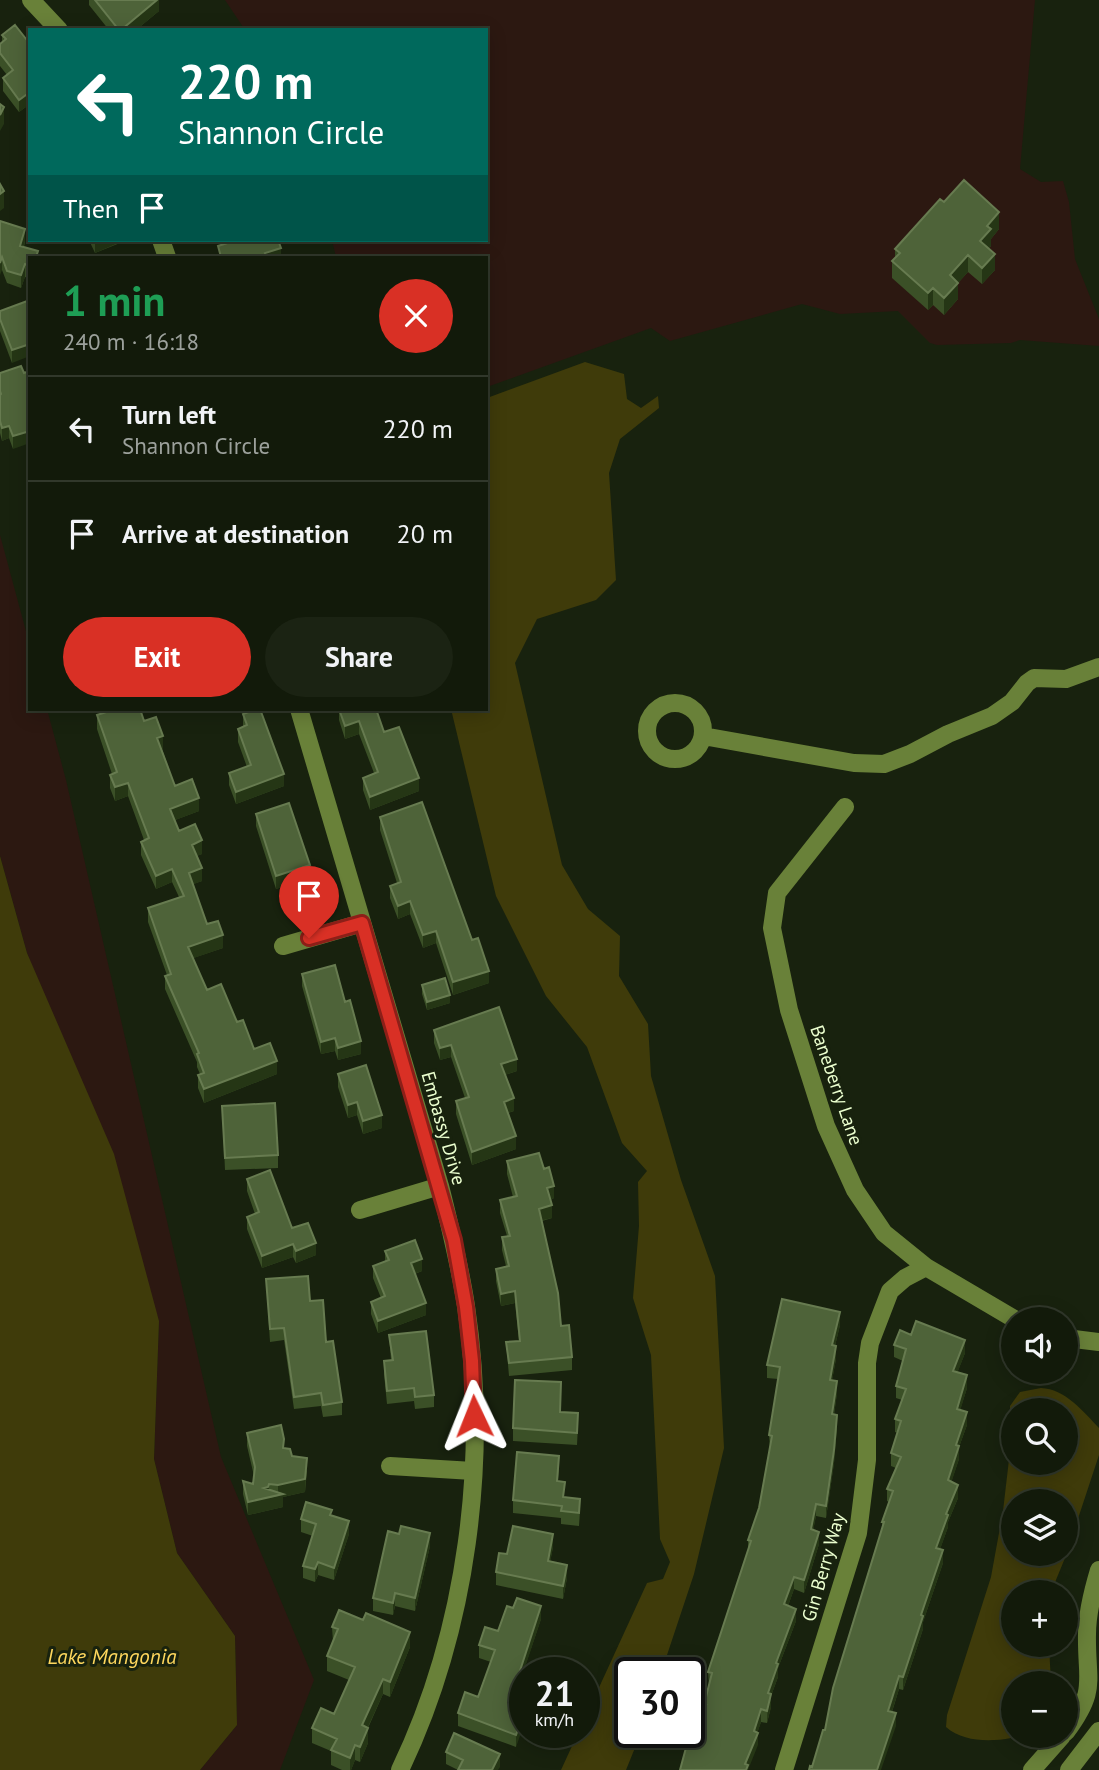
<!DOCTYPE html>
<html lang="en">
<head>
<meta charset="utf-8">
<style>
	:root { --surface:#121a0a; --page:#1b2313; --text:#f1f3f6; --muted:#9ca19c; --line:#31382b; --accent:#d93025 }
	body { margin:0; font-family:"PT Sans",sans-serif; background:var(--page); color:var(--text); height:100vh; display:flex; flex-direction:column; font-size:26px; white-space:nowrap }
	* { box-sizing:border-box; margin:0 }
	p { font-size:23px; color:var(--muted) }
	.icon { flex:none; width:38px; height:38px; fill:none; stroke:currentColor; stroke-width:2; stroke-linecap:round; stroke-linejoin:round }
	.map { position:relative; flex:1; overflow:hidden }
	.sheet { position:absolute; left:28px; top:256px; width:460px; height:455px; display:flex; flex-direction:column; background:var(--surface); border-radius:0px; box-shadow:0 4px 18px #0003,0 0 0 2px var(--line) }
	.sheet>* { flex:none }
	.hud { position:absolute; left:28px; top:28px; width:460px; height:214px; border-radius:0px; box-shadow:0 4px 18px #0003,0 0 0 2px var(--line); background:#00695c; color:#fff; overflow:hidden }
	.fabs { position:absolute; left:1001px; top:1307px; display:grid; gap:14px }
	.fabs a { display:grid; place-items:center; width:77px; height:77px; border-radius:50%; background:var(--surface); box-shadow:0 4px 18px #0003,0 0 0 2px var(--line); font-size:35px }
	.speed { position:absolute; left:509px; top:1657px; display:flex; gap:14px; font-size:35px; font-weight:700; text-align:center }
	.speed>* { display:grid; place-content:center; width:91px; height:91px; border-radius:50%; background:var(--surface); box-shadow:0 4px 18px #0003,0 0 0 2px var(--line); line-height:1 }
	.speed small { font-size:18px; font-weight:400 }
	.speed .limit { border:4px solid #111; border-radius:10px; background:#fff; color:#111 }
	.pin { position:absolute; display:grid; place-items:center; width:60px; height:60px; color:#fff; margin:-72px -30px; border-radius:50% 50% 50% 0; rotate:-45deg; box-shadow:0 0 7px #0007 }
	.pin .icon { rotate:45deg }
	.me { position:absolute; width:77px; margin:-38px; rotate:358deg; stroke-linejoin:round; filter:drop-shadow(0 0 5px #0008) }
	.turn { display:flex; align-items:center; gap:24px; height:147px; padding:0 35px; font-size:32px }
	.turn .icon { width:91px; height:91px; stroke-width:2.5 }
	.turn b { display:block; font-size:49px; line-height:60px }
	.then { display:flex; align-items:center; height:66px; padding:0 35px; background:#0003; gap:14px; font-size:26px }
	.round { display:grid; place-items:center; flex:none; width:74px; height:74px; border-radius:37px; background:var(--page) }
	.overview { display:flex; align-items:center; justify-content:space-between; height:119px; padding:0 35px }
	h1 { font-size:42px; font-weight:600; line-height:52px; color:#1e9e55 }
	.action { display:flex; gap:14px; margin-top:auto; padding:14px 35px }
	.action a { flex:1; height:80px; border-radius:42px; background:var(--accent); color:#fff; font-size:28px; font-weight:600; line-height:80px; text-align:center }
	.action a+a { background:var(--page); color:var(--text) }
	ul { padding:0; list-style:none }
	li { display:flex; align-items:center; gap:21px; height:105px; padding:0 35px; border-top:2px solid var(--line) }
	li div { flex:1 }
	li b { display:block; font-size:26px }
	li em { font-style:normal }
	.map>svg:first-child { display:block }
</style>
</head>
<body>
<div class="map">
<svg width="1099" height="1770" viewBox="0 0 1099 1770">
	<rect width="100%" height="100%" fill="#18220e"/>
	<path fill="#2c1811" d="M225 0H1035L1020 169 1041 182 1063 181 1069 202 1075 259 1099 319V346L1020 340 1011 343 937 345 930 343 898 311 840 314 802 304 670 341 651 328 487 387 486 257H336L332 240H486V30H245Z
		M0 535 30 646V709H47L66 780 221 1457 314 1680 280 1770H200L237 1725 235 1636 177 1553 154 1459 159 1321 27 953 0 856Z"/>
	<path fill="#3f3b0a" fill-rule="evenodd" d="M585 362 624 374 627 399 641 408 658 396 659 408 620 439 609 473 616 580 596 600 537 619 515 663 562 865 588 909 620 936 619 976 648 1024 651 1076 681 1180 715 1276 724 1448 694 1574 661 1673H630V1732L641 1733 626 1770H561L578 1733 584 1732 585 1718 647 1583 663 1579 670 1562 660 1539 651 1355 633 1298 639 1226 638 1182 647 1171 622 1143 587 1047 546 996 496 896 451 709H486L487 398Z
		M0 856 27 953 114 1154 159 1321 154 1459 177 1553 235 1636 237 1725 200 1770H0Z
		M1041 1388C1065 1389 1083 1411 1099 1428V1455L1065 1558 1051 1592H1013V1645H1049L1051 1683 1013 1684V1736L1011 1738C990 1742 963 1742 946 1727L947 1715 991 1577 1003 1511 1010 1451V1406L1020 1392ZM1013 1410H1066V1463H1013ZM1013 1502H1066V1554H1013Z"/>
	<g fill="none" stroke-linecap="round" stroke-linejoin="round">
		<path stroke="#698139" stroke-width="18" d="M31 0 59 30
			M161 240 167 257
			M647 731a28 28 0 1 1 56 0a28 28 0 1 1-56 0Z
			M299 709 440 1186C450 1226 460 1266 466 1306 489 1460 467 1630 400 1770
			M703 736 854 763 884 764 910 754 948 734 992 716 1012 702 1027 683 1034 678 1066 679 1099 667
			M845 807 777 893 772 928 789 1010 826 1126 855 1190 884 1233 926 1267 1016 1320
			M283 946 362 923
			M360 1210 440 1186
			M1066 1338 1099 1342
			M390 1466 473 1471
			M1066 1732C1098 1689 1086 1682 1087 1634 1087 1613 1093 1590 1099 1570
			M784 1770 858 1533 867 1460V1363L870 1343 890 1291 905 1278 926 1267
			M1032 1770 1062 1736
			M1069 1770 1099 1731"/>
	</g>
	<path fill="#3b5027" d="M89 0H159V11L136 30H109L89 5Z
		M2 35 30 44V104L19 112 3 91V78L7 75 0 66V44L2 42Z
		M944 202 999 229 991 239V246L989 248 995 270 982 284 968 272 958 283V299L944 315 933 305 928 310 892 278V261L895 258V249Z
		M0 221 25 241 24 247 38 257H30V279L25 277 21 288 7 283 2 270Z
		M89 240H125V241L95 253Z
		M30 300 12 363 0 331V311Z
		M21 366 13 449 9 438 2 441 0 433V373Z
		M104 709H140L144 721 163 749H162L175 786 199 811 175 820 179 831 202 854 196 856 202 881 193 884 207 924 223 948 193 958 207 990 237 1022 254 1049 277 1074 204 1103 198 1088V1075L200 1074 197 1067V1062L165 989V976L167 975 148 922V908L179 897 172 882 156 889 141 855V842L144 840 128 796 115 801 110 788V775L112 774 97 729V715L106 712Z
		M339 709 384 732 419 791 370 810 363 790V778L374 773 359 734 345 739 339 720Z
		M243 714 284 786 236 804 229 785V773L247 767 238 742V729L243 727Z
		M256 814 310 878 276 889 256 826Z
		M380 817 489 983 453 995 436 943 423 948 410 914 398 919 390 898V886L397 883 380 830Z
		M302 974 345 1002 361 1054 338 1060 335 1051 321 1054 302 986Z
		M422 985 450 1003 427 1010 422 994Z
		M434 1030 517 1071 505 1075 514 1111 508 1113 516 1149 472 1165 456 1114V1101L465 1098 451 1057 440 1060 434 1043Z
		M338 1074 382 1128 363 1134 357 1115 348 1118 338 1087Z
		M222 1106 278 1155V1168L225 1170Z
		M507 1161 544 1169 554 1198 550 1200 552 1218 542 1221 561 1326 572 1357V1370L509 1376 506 1342 519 1341 515 1303 501 1306 496 1281V1269L506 1266 502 1250V1237L507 1236 500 1213V1200L513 1197 507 1174Z
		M247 1179 292 1228 316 1255 296 1263 293 1257 262 1268 247 1229V1217L255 1214 247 1191Z
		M385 1251 422 1271 415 1274 426 1315 378 1333 371 1314V1302L381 1298 373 1278V1266L385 1261Z
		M266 1279 310 1301 326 1342 342 1402V1415L323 1417 321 1406 294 1409 284 1340 270 1342Z
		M840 1325 835 1346 836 1359 832 1380 837 1393 834 1415 837 1428 834 1463 826 1518 816 1516 813 1530 819 1544 804 1593 794 1589 788 1606 796 1621 778 1668V1677L771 1696V1707L767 1723 761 1722 757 1733 758 1745H690L704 1710V1705L709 1685 708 1672 748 1550V1540L759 1508 770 1448 769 1435 778 1379 767 1378V1365Z
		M389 1335 434 1395V1407L415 1409 414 1401 387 1404 384 1374V1361L391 1360Z
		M894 1345 965 1353 957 1373 967 1388 960 1410 967 1425 959 1447V1459L951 1482 958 1498 948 1522V1527L940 1549 943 1563 923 1622V1629L903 1690 899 1689 892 1712 896 1726 812 1767 825 1730 882 1530V1522L889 1502 887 1501V1489L896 1468 891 1466V1453L898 1433 895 1432V1419L902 1400 896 1398V1386L903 1361 894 1357Z
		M561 1395 560 1412 578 1425 577 1445 513 1441V1428Z
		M247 1433 284 1449 307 1471 305 1492 283 1497V1507L248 1515 243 1494V1481L253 1484 254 1476 247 1446Z
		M559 1468 558 1481 564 1497 580 1511 579 1526 561 1524V1518L513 1513V1500Z
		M332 1515 349 1534 334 1580 318 1575 315 1582 303 1578V1566L313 1536 301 1532V1519Z
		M399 1534 430 1546 415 1611 395 1606 393 1615 373 1611V1598Z
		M553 1547 550 1562 567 1578 563 1599 496 1585V1572L507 1554Z
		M541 1619 520 1681 516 1747 458 1726V1713L478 1697 491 1662 479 1658V1645L498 1631Z
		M332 1627 410 1647 390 1697 383 1694 368 1728V1743L360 1762 355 1760 351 1770H342L331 1765V1751L312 1743V1728L334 1714 349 1680 327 1671V1656L333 1642Z
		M446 1752 500 1767 458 1770 446 1764Z"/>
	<path fill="#253615" d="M157 0H159V11L136 30H121Z
		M30 92V104L19 112V100Z
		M4 107V124L0 131V115Z
		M4 191V208L0 211V194Z
		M999 212V229L991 239V246L980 257V241L987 226Z
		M25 229V241L20 258V246Z
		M95 240H125L95 253Z
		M281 248V257H265V253Z
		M995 254V270L982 284V268Z
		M968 255V272L958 283V299L944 315V298L950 275Z
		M2 257V270L0 275V263Z
		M25 264V277L21 288V275Z
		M933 288V305L928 310V293Z
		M30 344V356L12 363V350Z
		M9 426V438L2 441V428Z
		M30 431V443L13 449V436Z
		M359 721V734L345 739V726Z
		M163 736V749L157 751V738Z
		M284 774V786L236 804V792Z
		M419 778V791L370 810V797Z
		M128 783V796L115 801V787Z
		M199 798V811L170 822V809Z
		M202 840V854L192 858V845Z
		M310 865V878L276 889V876Z
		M202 868V881L189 886V873Z
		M172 869V882L156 889V876Z
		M410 901V914L398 919V906Z
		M436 931V943L423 948V935Z
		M223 935V948L188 960V947Z
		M489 971V983L453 995V982Z
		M450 995V1003L427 1010V1002Z
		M335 1038V1051L321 1054V1042Z
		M361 1041V1054L338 1060V1048Z
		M451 1045V1057L440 1060V1048Z
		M517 1059V1071L501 1076V1064Z
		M277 1061V1074L204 1103V1089Z
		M514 1098V1111L504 1114V1102Z
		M357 1102V1115L348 1118V1105Z
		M382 1115V1128L363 1134V1121Z
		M516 1136V1149L472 1165V1152Z
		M554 1186V1198L547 1201V1188Z
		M552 1205V1218L539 1221V1209Z
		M316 1243V1255L296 1263V1251Z
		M293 1244V1257L262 1268V1256Z
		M422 1259V1271L411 1275V1263Z
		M515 1291V1303L501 1306V1294Z
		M426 1303V1315L378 1333V1321Z
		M840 1312V1325L832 1358V1345Z
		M965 1340V1353L953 1384V1371Z
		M836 1346V1359L830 1392V1380Z
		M967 1375V1388L957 1421V1409Z
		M837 1381V1393L832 1427V1414Z
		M967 1412V1425L959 1447V1459L948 1493V1480L956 1445Z
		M837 1415 834 1463 826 1518V1506Z
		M307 1458 305 1492 283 1497V1507L248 1515V1502L269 1484V1498L278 1496V1485Z
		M958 1485V1498L948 1522V1527L936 1561V1548L946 1514Z
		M816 1504V1516L811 1542V1529Z
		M349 1521V1534L334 1580V1568Z
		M819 1532V1544L804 1593V1580Z
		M430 1533V1546L415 1611V1598Z
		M553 1534V1547L548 1574V1561Z
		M943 1550V1563L923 1622V1629L903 1690V1677L921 1615Z
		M318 1562V1575L315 1582V1569Z
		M567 1565V1578L563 1599V1586Z
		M794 1577V1589L784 1617V1604Z
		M395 1593V1606L393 1615V1603Z
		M541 1606V1619L517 1692V1680Z
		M796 1609V1621L778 1668V1677L771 1696V1707L767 1723 768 1693 776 1663Z
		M410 1632V1647L390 1697V1682Z
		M899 1676V1689L888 1724V1711Z
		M383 1679V1694L362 1740V1725Z
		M761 1709V1722L756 1737 758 1733V1745L748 1770H745V1764Z
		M525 1710V1722L516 1747V1735Z
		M896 1713V1726L881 1770H877Z
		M368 1728V1743L360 1762V1747Z
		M355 1745V1760L351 1770H350V1758Z
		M500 1754V1767L498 1770H492Z"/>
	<path fill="#4e6339" stroke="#677b50" stroke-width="2" d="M95 0H157L121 30H119Z
		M15 25 30 44V92L19 100 3 78 13 70 0 53V44L6 39 2 35Z
		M0 104 4 107 0 115Z
		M964 180 999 212 987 226 991 229 980 241 995 254 982 268 968 255 950 275 958 283 944 298 933 288 928 293 892 261 900 253 895 249 940 199 944 202Z
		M0 184 4 191 0 194Z
		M0 221 25 229 20 246 38 251 36 257H30V266L25 264 21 275 7 271 2 257 0 263Z
		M237 240H278L281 248 265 253 267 257H221L218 246Z
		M30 300V344L12 350 0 319V311Z
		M21 366 24 373 30 371V431L13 436 9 426 2 428 0 421V395L1 394 0 391V373Z
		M109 709H140L144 721 156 717 163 736 157 738 175 786 192 779 199 798 170 809 179 831 195 824 202 840 192 845 202 868 189 873 207 924 218 921 223 935 188 947 207 990 221 984 237 1022 243 1020 254 1049 270 1043 277 1061 204 1089 198 1075 204 1073 197 1054 199 1053 165 976 171 974 148 908 184 896 172 869 156 876 141 842 149 838 128 783 115 787 110 775 117 772 97 715 110 711Z
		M257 709H260L284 774 236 792 229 773 251 765 238 729 247 725 243 714Z
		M339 709H376L384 732 399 727 419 778 370 797 363 778 378 772 359 721 345 726Z
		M422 802 472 940 478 938 489 971 453 982 436 931 423 935 410 901 398 906 390 886 401 882 380 817Z
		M289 803 310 865 276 876 256 814Z
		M335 965 345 1002 350 1000 361 1041 338 1048 335 1038 321 1042 302 974Z
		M445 978 450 995 427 1002 422 985Z
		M499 1007 517 1059 501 1064 514 1098 504 1102 516 1136 472 1152 456 1101 469 1097 451 1045 440 1048 434 1030Z
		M366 1065 382 1115 363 1121 357 1102 348 1105 338 1074Z
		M275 1103 278 1155 225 1158 222 1106Z
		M539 1153 544 1169 549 1167 554 1186 547 1188 552 1205 539 1209 558 1293 561 1326 569 1325 572 1357 509 1363 506 1342 520 1341 515 1291 501 1294 496 1269 509 1266 502 1237 510 1236 500 1200 517 1196 507 1161Z
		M270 1170 292 1228 308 1223 316 1243 296 1251 293 1244 262 1256 247 1217 259 1212 247 1179Z
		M415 1240 422 1259 411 1263 426 1303 378 1321 371 1302 385 1296 373 1266 389 1260 385 1251Z
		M308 1276 310 1301 323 1300 326 1342 333 1341 342 1402 323 1405 321 1393 294 1397 284 1328 270 1329 266 1279Z
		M782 1299 840 1312 832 1345 836 1346 830 1380 837 1381 832 1414 837 1415 834 1450 826 1506 816 1504 811 1529 819 1532 804 1580 794 1577 784 1604 796 1609 776 1663 778 1664 768 1693 771 1694 767 1711 761 1709 754 1731 758 1733 745 1764 748 1765 746 1770H680L687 1744 690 1745 706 1705H704L712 1673 708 1672 751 1541 748 1540 759 1508 772 1436 769 1435 780 1367 767 1365Z
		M916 1321 965 1340 953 1371 967 1375 957 1409 967 1412 956 1445 959 1446 948 1480 958 1485 946 1514 948 1515 936 1548 943 1550 921 1615 923 1616 903 1677 899 1676 888 1711 896 1713 877 1770H809L810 1766 812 1767 823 1730H825L833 1688 884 1522H882L893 1491 887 1489 901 1457 891 1453 901 1421 895 1419 906 1389 896 1386 906 1349 894 1345 900 1330 911 1335Z
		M426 1331 434 1395 415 1397 414 1388 387 1391 384 1361 393 1360 389 1335Z
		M515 1380 561 1382 560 1412 578 1413 577 1433 513 1428Z
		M281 1425 284 1439 283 1448 290 1449 292 1456 307 1458 305 1479 278 1485 269 1484 268 1487 264 1488 283 1494 248 1502 243 1481 253 1484 255 1467 247 1433Z
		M517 1452 559 1456 557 1481 565 1482 563 1497 580 1499 579 1513 561 1511 562 1506 513 1500Z
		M306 1502 332 1510 330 1515 349 1521 334 1568 318 1562 315 1569 303 1566 316 1524 301 1519Z
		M401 1526 430 1533 415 1598 395 1593 393 1603 373 1598 388 1531 399 1534Z
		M513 1526 553 1534 548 1561 567 1565 563 1586 496 1572 499 1553 507 1554Z
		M517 1598 541 1606 517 1680 525 1683V1710L516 1735 458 1713 465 1692 478 1697 495 1650 479 1645 485 1627 498 1631 507 1606 513 1608Z
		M339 1610 363 1620 366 1613 410 1632 390 1682 383 1679 362 1725 368 1728 360 1747 355 1745 350 1758 331 1750 337 1739 312 1728 321 1708 334 1714 355 1667 327 1656 338 1629 332 1627Z
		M454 1733 500 1754 492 1770H458L463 1760 446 1752Z"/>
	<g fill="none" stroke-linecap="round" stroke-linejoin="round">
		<defs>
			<path id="route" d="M309 938 362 923 454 1240 466 1307 472 1361 474 1416"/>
		</defs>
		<use href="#route" stroke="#8d1f18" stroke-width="18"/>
		<use href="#route" stroke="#d93025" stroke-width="12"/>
	</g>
	<g text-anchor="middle" stroke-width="6" stroke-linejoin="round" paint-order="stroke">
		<g font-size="19" fill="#ebffcf" stroke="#18220e">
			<text transform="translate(837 1085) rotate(71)" y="7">Baneberry Lane</text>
			<text transform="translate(444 1128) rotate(74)" y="7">Embassy Drive</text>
			<text transform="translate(823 1567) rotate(-74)" y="7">Gin Berry Way</text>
		</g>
		<g font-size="21" font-style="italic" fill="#fed75d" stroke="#18220e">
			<text x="112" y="1664">Lake Mangonia</text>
		</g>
	</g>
</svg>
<div class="fabs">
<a><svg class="icon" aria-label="sound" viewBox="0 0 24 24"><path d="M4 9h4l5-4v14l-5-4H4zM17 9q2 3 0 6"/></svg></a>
<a><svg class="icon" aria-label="search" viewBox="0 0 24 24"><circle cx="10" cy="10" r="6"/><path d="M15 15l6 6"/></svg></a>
<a><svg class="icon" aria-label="layers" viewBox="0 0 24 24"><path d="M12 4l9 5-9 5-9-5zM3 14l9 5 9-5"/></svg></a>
<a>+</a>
<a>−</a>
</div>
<div class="speed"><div>21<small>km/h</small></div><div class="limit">30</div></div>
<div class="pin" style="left:309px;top:938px;background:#d93025"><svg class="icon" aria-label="arrive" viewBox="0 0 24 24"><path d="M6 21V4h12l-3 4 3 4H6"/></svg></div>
<svg class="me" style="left:474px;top:1416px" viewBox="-20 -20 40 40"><path d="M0-17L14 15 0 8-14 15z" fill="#d93025" stroke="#fff" stroke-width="4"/></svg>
<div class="hud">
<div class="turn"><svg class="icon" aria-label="left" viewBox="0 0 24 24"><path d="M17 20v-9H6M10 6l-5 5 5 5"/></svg><div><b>220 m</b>Shannon Circle</div></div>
<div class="then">Then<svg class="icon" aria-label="arrive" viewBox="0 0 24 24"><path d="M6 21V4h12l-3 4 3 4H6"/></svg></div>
</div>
<section class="sheet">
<div class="overview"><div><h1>1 min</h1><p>240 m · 16:18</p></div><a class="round" style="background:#d93025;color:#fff"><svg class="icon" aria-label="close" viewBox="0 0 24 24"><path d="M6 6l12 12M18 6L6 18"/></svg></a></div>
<ul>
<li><svg class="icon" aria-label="left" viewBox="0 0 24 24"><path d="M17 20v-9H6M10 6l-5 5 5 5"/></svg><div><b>Turn left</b><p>Shannon Circle</p></div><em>220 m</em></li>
<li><svg class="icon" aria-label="arrive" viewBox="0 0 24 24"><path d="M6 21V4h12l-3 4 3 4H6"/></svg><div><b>Arrive at destination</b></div><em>20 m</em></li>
</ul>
<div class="action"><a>Exit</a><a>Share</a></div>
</section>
</div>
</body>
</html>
